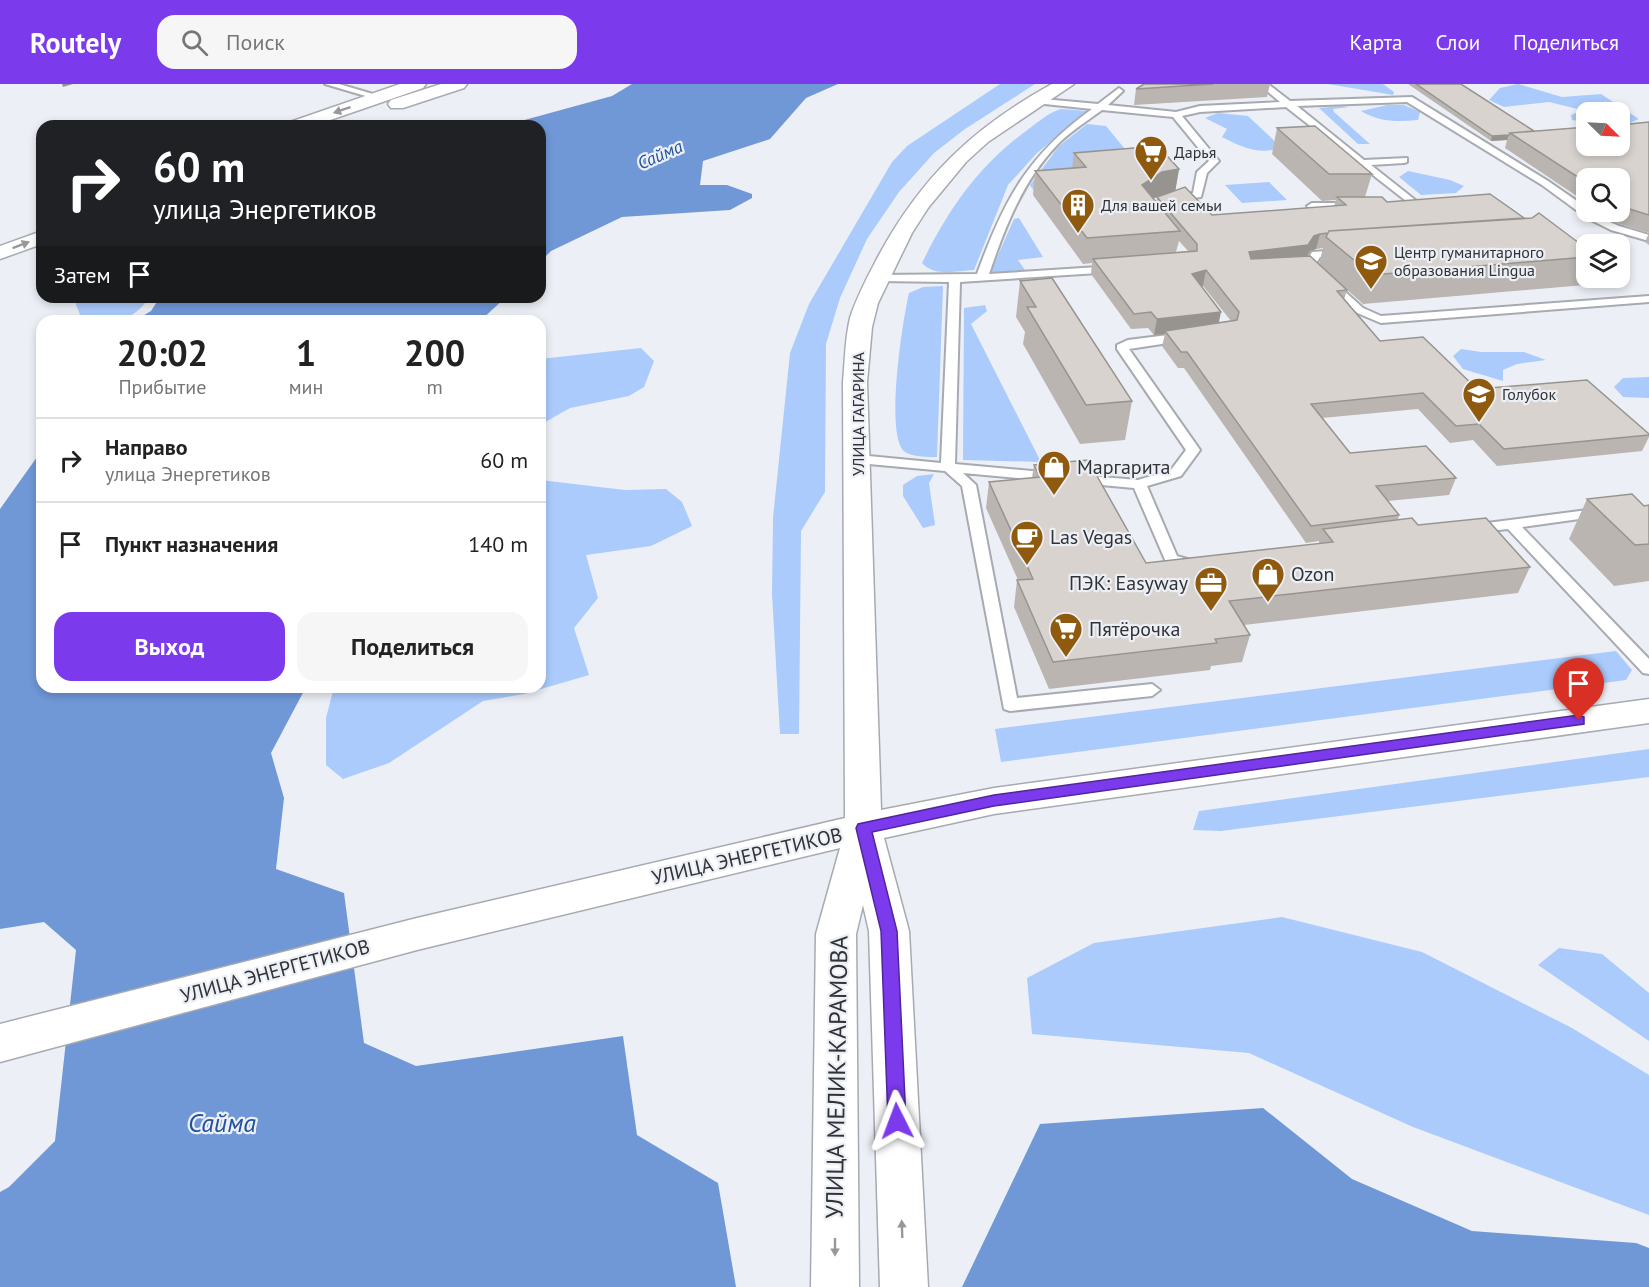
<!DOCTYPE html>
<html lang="ru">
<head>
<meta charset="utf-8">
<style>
	:root { --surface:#fff; --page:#f6f6f6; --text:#222; --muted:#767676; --line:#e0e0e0; --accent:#7c3aed }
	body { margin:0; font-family:"PT Sans",sans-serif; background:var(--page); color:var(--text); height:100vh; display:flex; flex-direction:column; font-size:22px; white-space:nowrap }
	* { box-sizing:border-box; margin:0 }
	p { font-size:20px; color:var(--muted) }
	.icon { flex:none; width:33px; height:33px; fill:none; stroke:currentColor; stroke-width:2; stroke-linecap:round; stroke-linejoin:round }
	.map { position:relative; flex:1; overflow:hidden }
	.details { position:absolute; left:36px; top:231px; width:510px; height:378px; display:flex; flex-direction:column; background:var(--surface); border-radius:18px; box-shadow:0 3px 9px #0003 }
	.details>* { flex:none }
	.guide { position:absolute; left:36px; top:36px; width:510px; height:183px; border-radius:18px; box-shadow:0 3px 9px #0003; background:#202124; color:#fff; overflow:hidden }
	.needle { width:39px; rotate:114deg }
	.fabs { position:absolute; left:1576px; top:18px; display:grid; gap:12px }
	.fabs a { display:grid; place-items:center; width:54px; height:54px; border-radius:12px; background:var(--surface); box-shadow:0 3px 9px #0003; font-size:30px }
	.pin { position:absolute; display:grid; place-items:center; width:51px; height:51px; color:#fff; margin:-62px -26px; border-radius:50% 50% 50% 0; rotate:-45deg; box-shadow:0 0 6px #0007 }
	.pin .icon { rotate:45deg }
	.me { position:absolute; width:66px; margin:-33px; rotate:357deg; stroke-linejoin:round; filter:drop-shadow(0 0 4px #0008) }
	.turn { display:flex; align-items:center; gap:21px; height:126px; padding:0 18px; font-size:27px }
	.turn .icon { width:78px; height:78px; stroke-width:2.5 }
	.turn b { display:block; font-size:42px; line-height:51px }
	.then { display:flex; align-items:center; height:57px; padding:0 18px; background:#0003; gap:12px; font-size:22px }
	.eta { display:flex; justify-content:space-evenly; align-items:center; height:102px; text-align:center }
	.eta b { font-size:36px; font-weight:700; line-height:42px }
	.primary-button { display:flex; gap:12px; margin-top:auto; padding:12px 18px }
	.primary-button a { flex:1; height:69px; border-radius:18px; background:var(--accent); color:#fff; font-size:24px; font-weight:700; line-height:69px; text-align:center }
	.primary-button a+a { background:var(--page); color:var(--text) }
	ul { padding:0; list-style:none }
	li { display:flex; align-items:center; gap:18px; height:84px; padding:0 18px; border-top:2px solid var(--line) }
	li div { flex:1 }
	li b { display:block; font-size:22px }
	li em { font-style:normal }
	header { display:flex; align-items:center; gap:36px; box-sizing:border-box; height:84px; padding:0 30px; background:var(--accent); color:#fff }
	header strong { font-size:28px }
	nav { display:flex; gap:33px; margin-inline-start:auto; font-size:21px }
	.search { width:420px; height:54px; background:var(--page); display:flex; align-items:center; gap:15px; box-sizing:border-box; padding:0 21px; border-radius:18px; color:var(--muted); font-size:22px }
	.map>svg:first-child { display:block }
</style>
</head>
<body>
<header>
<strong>Routely</strong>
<div class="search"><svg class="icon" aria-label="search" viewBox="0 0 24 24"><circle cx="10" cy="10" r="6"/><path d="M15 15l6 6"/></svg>Поиск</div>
<nav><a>Карта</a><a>Слои</a><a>Поделиться</a></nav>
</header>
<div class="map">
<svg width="1649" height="1203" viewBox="0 0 1649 1203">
	<rect width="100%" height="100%" fill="#ecf0f6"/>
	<path fill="#aacbfc" d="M1000 0H1035L965 45 934 69 899 108 867 155 840 214 826 260 825 408 801 447 799 650H780L772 510 773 434 790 269 809 220 892 78 907 62Z
		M1328 0H1383L1394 8 1393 11Z
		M1518 0 1562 13 1601 10 1639 35 1620 43V28H1587V38L1572 36 1571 31 1582 26 1549 18 1504 23 1489 16 1500 4Z
		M1387 21H1404L1420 28 1418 36C1397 38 1379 38 1361 27Z
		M1341 22 1349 23 1333 25 1334 28 1370 60H1358L1319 24Z
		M1061 25 1088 27 1037 69 1008 101 974 186C957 187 934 193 922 179 948 126 978 82 1026 47 1038 38 1048 29 1061 25Z
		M1218 29 1248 32 1280 62C1264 74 1237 61 1222 53L1227 45 1205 34Z
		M1087 40 1106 42 1125 65 1037 111 1030 101 1059 62Z
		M1408 87 1450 96 1464 102 1456 109 1421 111 1399 93Z
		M1269 98 1287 116 1242 119 1225 101Z
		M1019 134 1043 173 1018 176 1025 186 990 189 1014 135Z
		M943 202 937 373C928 373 913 373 905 368 884 353 903 234 909 209L923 203Z
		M73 213H149C132 241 110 238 81 233Z
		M985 221 987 227 971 240 1041 378 963 376 964 224Z
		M641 264 654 277 644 303 629 312 570 324 540 341V275Z
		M1461 265 1481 268H1524L1546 276 1517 280 1503 286V297L1463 285 1453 272Z
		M1649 293V314L1623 313 1614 303 1623 294Z
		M934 390 929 399 935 441 923 444 903 412V401L917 392Z
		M540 396 625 406 666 405 682 418 692 442 651 462 586 471 598 514 574 544 589 591 524 610 483 617 389 679 343 695 326 681V634L334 603H540Z
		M1616 567 1632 586 1626 596 1001 678 995 645Z
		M1649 665V693L1221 747 1193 746 1199 727Z
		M1282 833 1422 868 1572 944 1649 991V1131L1413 1043 1249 969 1032 950 1027 894 1094 859Z
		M1559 864 1602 870 1649 909V957L1538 881Z"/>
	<path fill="#7098d7" d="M632 0H838L806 14 770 55 703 77 700 101H727L752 110V114L730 126 622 133 551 167 540 178V42H503L612 12Z
		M160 213H506L480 237H134L151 227Z
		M42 366V603H306L271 669 284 714 276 785 344 809 364 959 416 982 623 952 637 1051 718 1099 736 1203H0V1108L9 1103 55 1057 76 866 44 838 0 845V425Z
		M1263 1024 1352 1095 1472 1147 1636 1159 1649 1164V1203H962L1040 1040Z"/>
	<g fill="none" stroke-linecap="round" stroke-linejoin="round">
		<defs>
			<path id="service" d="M325 0H339L383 13 379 16Z
				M1259 0H1268L1290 17 1412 13 1548 97 1587 124V128L1619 142 1649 151V157L1611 146 1587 134 1542 101 1407 18 1297 22 1364 76 1407 74V78L1404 79 1371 81 1419 119V123L1415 124 1286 23 1200 28 1182 32 1219 77 1207 89 1201 113 1168 117V113L1193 109 1197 88 1209 77 1173 33 1102 26C1087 37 1071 47 1058 60 1023 96 1005 143 989 190L1114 182 1119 185 1114 188 960 198 955 380 1053 389 1060 393 1053 397 963 389 976 401 1017 614 1152 600 1160 606 1152 612 1010 627 1004 625 962 402 945 387 858 379 851 375 858 371 941 379 949 198 878 197 872 194 878 191 977 190C1004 116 1027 72 1092 25L1035 19 1032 18V14L1098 20 1119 4 1123 7 1108 21 1176 28 1200 22 1280 18Z
				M1312 119H1357L1362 122 1357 125 1308 124 1307 122Z
				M1342 166 1346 167V171L1320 173 1314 183 1297 185 1292 182 1306 178 1312 168Z
				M1324 196H1332L1363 224 1381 232 1649 212V218L1381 239 1355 228 1324 200Z
				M1184 249 1188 250V256L1129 265 1200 366 1181 392 1147 402 1177 472 1197 478 1199 481C1190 491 1176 483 1166 478L1134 404 1079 399 1072 395 1079 391 1138 396 1171 386 1186 366 1117 265V261L1128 256Z
				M1603 424 1610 428 1608 431 1522 443 1649 575V590L1643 589 1508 445 1471 449 1464 445 1471 441Z"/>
			<path id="secondary" d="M1052 0H1074L988 58 966 78 928 124 912 149 878 219 872 243 867 298 881 726 994 704 1649 615V639L994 730 884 754 909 847 928 1203H880L869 847 863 821 856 850 859 1203H811L816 850 840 764 417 866 0 978V940L417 834 845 734 843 298C845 277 845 255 850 234 857 212 868 192 879 171 922 92 974 43 1052 0Z"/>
			<path id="primary" d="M400 0H426L423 4 313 42H287L290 38Z
				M441 0H467L464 4 403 24H391L388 20 391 16Z
				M42 147V160L0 175V162Z"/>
		</defs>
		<use href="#service" stroke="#a7aab0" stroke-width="4"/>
		<use href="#secondary" stroke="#a7aab0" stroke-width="3"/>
		<use href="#primary" stroke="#a7aab0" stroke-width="3"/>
		<use href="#service" fill="#fff" fill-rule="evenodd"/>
		<use href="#secondary" fill="#fff" fill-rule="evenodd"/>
		<use href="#primary" fill="#fff" fill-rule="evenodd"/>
	</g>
	<path fill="#bab5b1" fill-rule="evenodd" d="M1144 0H1270L1267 13 1134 21 1136 5Z
		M1408 0H1461L1534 47 1649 38V149L1617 139 1600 128H1620V94H1587V119L1505 64 1507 56 1491 57Z
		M1277 44 1372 90 1365 113 1387 118 1524 134 1587 165V194H1588L1585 201 1363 220 1324 185 1347 206 1344 216 1380 257 1477 305 1649 350V353L1642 367 1497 382 1473 356 1450 359 1418 325 1322 334 1350 369 1456 394 1449 411 1388 417 1399 431 1398 436 1418 441 1530 483 1518 509 1244 541 1250 551 1242 578 1211 582 1210 586 1049 605 1014 523 1017 496H1018L986 424 989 398 1032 394 1034 381 1146 479 1319 460V457L1306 459 1184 284H1178L1162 262 1165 250 1154 251 1148 244 1131 245 1091 190 1092 179 1083 180 1033 111 1035 87 1072 84 1074 69 1179 85 1175 107 1212 131 1334 122 1336 116 1322 117 1272 70ZM1163 111 1157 113 1156 118 1153 115 1158 112ZM1179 157 1188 167 1176 168ZM1323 164 1319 180 1307 172 1310 167 1316 165ZM1201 202H1203L1231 237 1219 239Z
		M1649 149V161L1645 158Z
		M1020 197 1132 317 1125 356 1080 360 1023 260 1025 248 1016 233Z
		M1587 415 1644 422 1649 421V497L1614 502 1569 455Z"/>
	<path fill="#979490" d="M62 0H73L63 3Z
		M1509 51 1507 56 1491 57 1492 52Z
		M1179 85 1175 109 1158 112 1138 126 1142 101 1162 88Z
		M1320 150 1316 165 1310 167 1305 176 1245 183 1249 168Z
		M1206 186 1203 202 1189 205 1192 190Z
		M1221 228 1218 243 1165 247V250L1154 251 1157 235Z"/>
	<path fill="#d8d3ce" stroke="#979490" stroke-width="1.5" d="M1144 0H1213L1136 5Z
		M1416 0H1461L1534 47 1510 49 1509 51 1492 52Z
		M1649 38V131L1623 123 1620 121V94H1587V99L1510 49 1587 43V62H1620V41Z
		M1315 42 1372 90H1329L1277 44Z
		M1158 62 1179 85 1162 88 1142 101 1180 147 1087 154 1035 87 1086 83 1074 69Z
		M1185 103 1212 131 1346 121 1337 113H1382L1387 118 1490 110 1524 134 1329 147 1328 149 1320 150 1314 152 1308 161 1249 168 1251 175 1310 172 1347 206 1337 207 1380 257 1423 253 1477 305 1587 296 1649 350V351L1504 365 1479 340 1456 342 1423 309 1311 320 1350 369 1426 362 1456 394 1376 402 1399 431 1311 442 1187 268H1181L1165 247 1237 236 1239 228 1206 186 1192 190 1221 228 1157 235 1151 228 1134 230 1093 175 1197 167V160L1157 113Z
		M1539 129 1587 165V173L1372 191 1326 153 1329 147 1532 134Z
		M1052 194 1132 317 1086 321 1027 223H1036L1020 197Z
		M1088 376 1146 479 1333 458 1323 445 1412 434 1418 441 1486 434 1530 483 1229 517 1250 551 1215 555 1217 559 1053 578 1017 496 1033 495 989 398 1040 393 1034 381Z
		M1632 410 1644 422 1649 421V460L1635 461 1587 415Z"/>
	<defs><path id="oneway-solid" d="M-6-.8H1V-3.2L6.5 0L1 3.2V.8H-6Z" transform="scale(1.5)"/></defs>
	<g fill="#98989a">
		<use href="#oneway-solid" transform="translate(342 26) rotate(161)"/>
		<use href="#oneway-solid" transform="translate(21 161) rotate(-21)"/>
		<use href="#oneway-solid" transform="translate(902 1145) rotate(-92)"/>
		<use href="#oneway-solid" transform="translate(835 1163) rotate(90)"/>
	</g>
	<path fill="#7c3aed" stroke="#51269a" stroke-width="1.5" d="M1579 631 1584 633V640L994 722 872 748 897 847 906 1037 904 1043 897 1045 891 1043 888 1037 881 847 856 744 858 740 994 711Z"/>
	<defs>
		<symbol id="supermarket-pin" viewBox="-11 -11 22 30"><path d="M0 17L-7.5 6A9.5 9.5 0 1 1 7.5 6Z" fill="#8f5a0e" stroke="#ecf0f6"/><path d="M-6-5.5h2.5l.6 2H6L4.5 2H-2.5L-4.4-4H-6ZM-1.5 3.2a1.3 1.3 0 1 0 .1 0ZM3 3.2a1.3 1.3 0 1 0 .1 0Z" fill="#fff"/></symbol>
		<symbol id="building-pin" viewBox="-11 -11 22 30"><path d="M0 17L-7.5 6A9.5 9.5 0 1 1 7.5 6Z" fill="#8f5a0e" stroke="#ecf0f6"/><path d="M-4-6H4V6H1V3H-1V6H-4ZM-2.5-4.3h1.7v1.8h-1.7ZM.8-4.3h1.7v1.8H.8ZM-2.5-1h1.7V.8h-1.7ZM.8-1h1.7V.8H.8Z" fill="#fff"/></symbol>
		<symbol id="school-pin" viewBox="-11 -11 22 30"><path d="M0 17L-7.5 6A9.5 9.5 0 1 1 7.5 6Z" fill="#8f5a0e" stroke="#ecf0f6"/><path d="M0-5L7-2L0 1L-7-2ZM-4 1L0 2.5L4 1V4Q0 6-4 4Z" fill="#fff"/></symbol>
		<symbol id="shop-pin" viewBox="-11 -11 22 30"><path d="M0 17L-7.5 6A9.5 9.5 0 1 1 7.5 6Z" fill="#8f5a0e" stroke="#ecf0f6"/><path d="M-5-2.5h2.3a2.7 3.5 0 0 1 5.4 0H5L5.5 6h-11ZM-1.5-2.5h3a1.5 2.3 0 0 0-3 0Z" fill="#fff"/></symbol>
		<symbol id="cafe-pin" viewBox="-11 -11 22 30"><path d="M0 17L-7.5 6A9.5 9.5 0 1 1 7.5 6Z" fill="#8f5a0e" stroke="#ecf0f6"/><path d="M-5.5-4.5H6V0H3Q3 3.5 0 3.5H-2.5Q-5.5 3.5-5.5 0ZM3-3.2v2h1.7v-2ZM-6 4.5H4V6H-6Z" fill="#fff"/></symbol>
		<symbol id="office-pin" viewBox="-11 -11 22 30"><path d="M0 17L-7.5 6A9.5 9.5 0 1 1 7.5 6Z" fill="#8f5a0e" stroke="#ecf0f6"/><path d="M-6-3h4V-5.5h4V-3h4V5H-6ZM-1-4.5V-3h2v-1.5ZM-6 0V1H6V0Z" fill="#fff"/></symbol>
	</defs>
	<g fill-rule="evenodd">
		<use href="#supermarket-pin" x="1132" y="49" width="38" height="52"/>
		<use href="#building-pin" x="1059" y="102" width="38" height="52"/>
		<use href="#school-pin" x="1352" y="158" width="38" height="52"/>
		<use href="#school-pin" x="1460" y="291" width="38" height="52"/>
		<use href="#shop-pin" x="1035" y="364" width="38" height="52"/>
		<use href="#cafe-pin" x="1008" y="434" width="38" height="52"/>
		<use href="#shop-pin" x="1249" y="471" width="38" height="52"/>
		<use href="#office-pin" x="1192" y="480" width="38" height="52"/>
		<use href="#supermarket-pin" x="1047" y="526" width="38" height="52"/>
	</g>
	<g text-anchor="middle" stroke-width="4.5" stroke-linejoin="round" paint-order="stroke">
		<g font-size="16" fill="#313235" stroke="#ecf0f6" text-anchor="start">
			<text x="1174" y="74">Дарья</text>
			<text x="1101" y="127">Для вашей семьи</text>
			<text x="1394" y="174">Центр гуманитарного<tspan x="1394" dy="18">образования Lingua</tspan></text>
			<text x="1502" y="316">Голубок</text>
		</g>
		<g font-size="16" fill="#313235" stroke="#ecf0f6">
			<text transform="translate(858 330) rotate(-90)" y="6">УЛИЦА ГАГАРИНА</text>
		</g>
		<g font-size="18" font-style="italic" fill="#21529d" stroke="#ecf0f6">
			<text transform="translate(660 71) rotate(-24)" y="6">Сайма</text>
		</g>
		<g font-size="20" fill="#313235" stroke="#ecf0f6" text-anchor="start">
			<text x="1077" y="390">Маргарита</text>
			<text x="1050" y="460">Las Vegas</text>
			<text x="1291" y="497">Ozon</text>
			<text x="1188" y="506" text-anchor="end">ПЭК: Easyway</text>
			<text x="1089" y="552">Пятёрочка</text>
		</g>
		<g font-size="20" fill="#313235" stroke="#ecf0f6">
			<text transform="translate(747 772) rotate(-13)" y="7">УЛИЦА ЭНЕРГЕТИКОВ</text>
			<text transform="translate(275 887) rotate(-15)" y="7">УЛИЦА ЭНЕРГЕТИКОВ</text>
		</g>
		<g font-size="24" fill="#313235" stroke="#ecf0f6">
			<text transform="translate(837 993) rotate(-89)" y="8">УЛИЦА МЕЛИК-КАРАМОВА</text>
		</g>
		<g font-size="26" font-style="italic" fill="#21529d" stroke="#ecf0f6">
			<text x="222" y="1048">Сайма</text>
		</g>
	</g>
</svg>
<div class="fabs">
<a><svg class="needle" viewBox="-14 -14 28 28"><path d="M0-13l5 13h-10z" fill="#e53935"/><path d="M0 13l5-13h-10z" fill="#767676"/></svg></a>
<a><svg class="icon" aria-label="search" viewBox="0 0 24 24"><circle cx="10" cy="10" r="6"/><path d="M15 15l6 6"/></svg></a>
<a><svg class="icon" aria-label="layers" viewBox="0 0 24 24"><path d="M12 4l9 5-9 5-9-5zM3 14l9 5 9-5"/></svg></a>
</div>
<div class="pin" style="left:1579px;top:636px;background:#d93025"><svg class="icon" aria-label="arrive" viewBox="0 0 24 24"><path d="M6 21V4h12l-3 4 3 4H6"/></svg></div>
<svg class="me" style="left:897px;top:1037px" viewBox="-20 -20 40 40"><path d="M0-17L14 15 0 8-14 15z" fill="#7c3aed" stroke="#fff" stroke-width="4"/></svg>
<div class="guide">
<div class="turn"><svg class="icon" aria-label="right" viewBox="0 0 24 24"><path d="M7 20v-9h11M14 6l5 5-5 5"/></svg><div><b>60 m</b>улица Энергетиков</div></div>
<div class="then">Затем<svg class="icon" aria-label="arrive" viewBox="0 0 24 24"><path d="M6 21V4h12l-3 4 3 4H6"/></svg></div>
</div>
<section class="details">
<div class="eta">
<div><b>20:02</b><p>Прибытие</p></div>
<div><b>1</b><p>мин</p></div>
<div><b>200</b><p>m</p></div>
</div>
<ul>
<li><svg class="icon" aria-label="right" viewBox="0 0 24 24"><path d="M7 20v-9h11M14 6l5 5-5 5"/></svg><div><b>Направо</b><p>улица Энергетиков</p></div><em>60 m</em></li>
<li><svg class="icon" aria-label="arrive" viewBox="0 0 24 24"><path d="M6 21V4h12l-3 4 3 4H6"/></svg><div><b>Пункт назначения</b></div><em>140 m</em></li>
</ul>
<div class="primary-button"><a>Выход</a><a>Поделиться</a></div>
</section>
</div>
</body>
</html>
